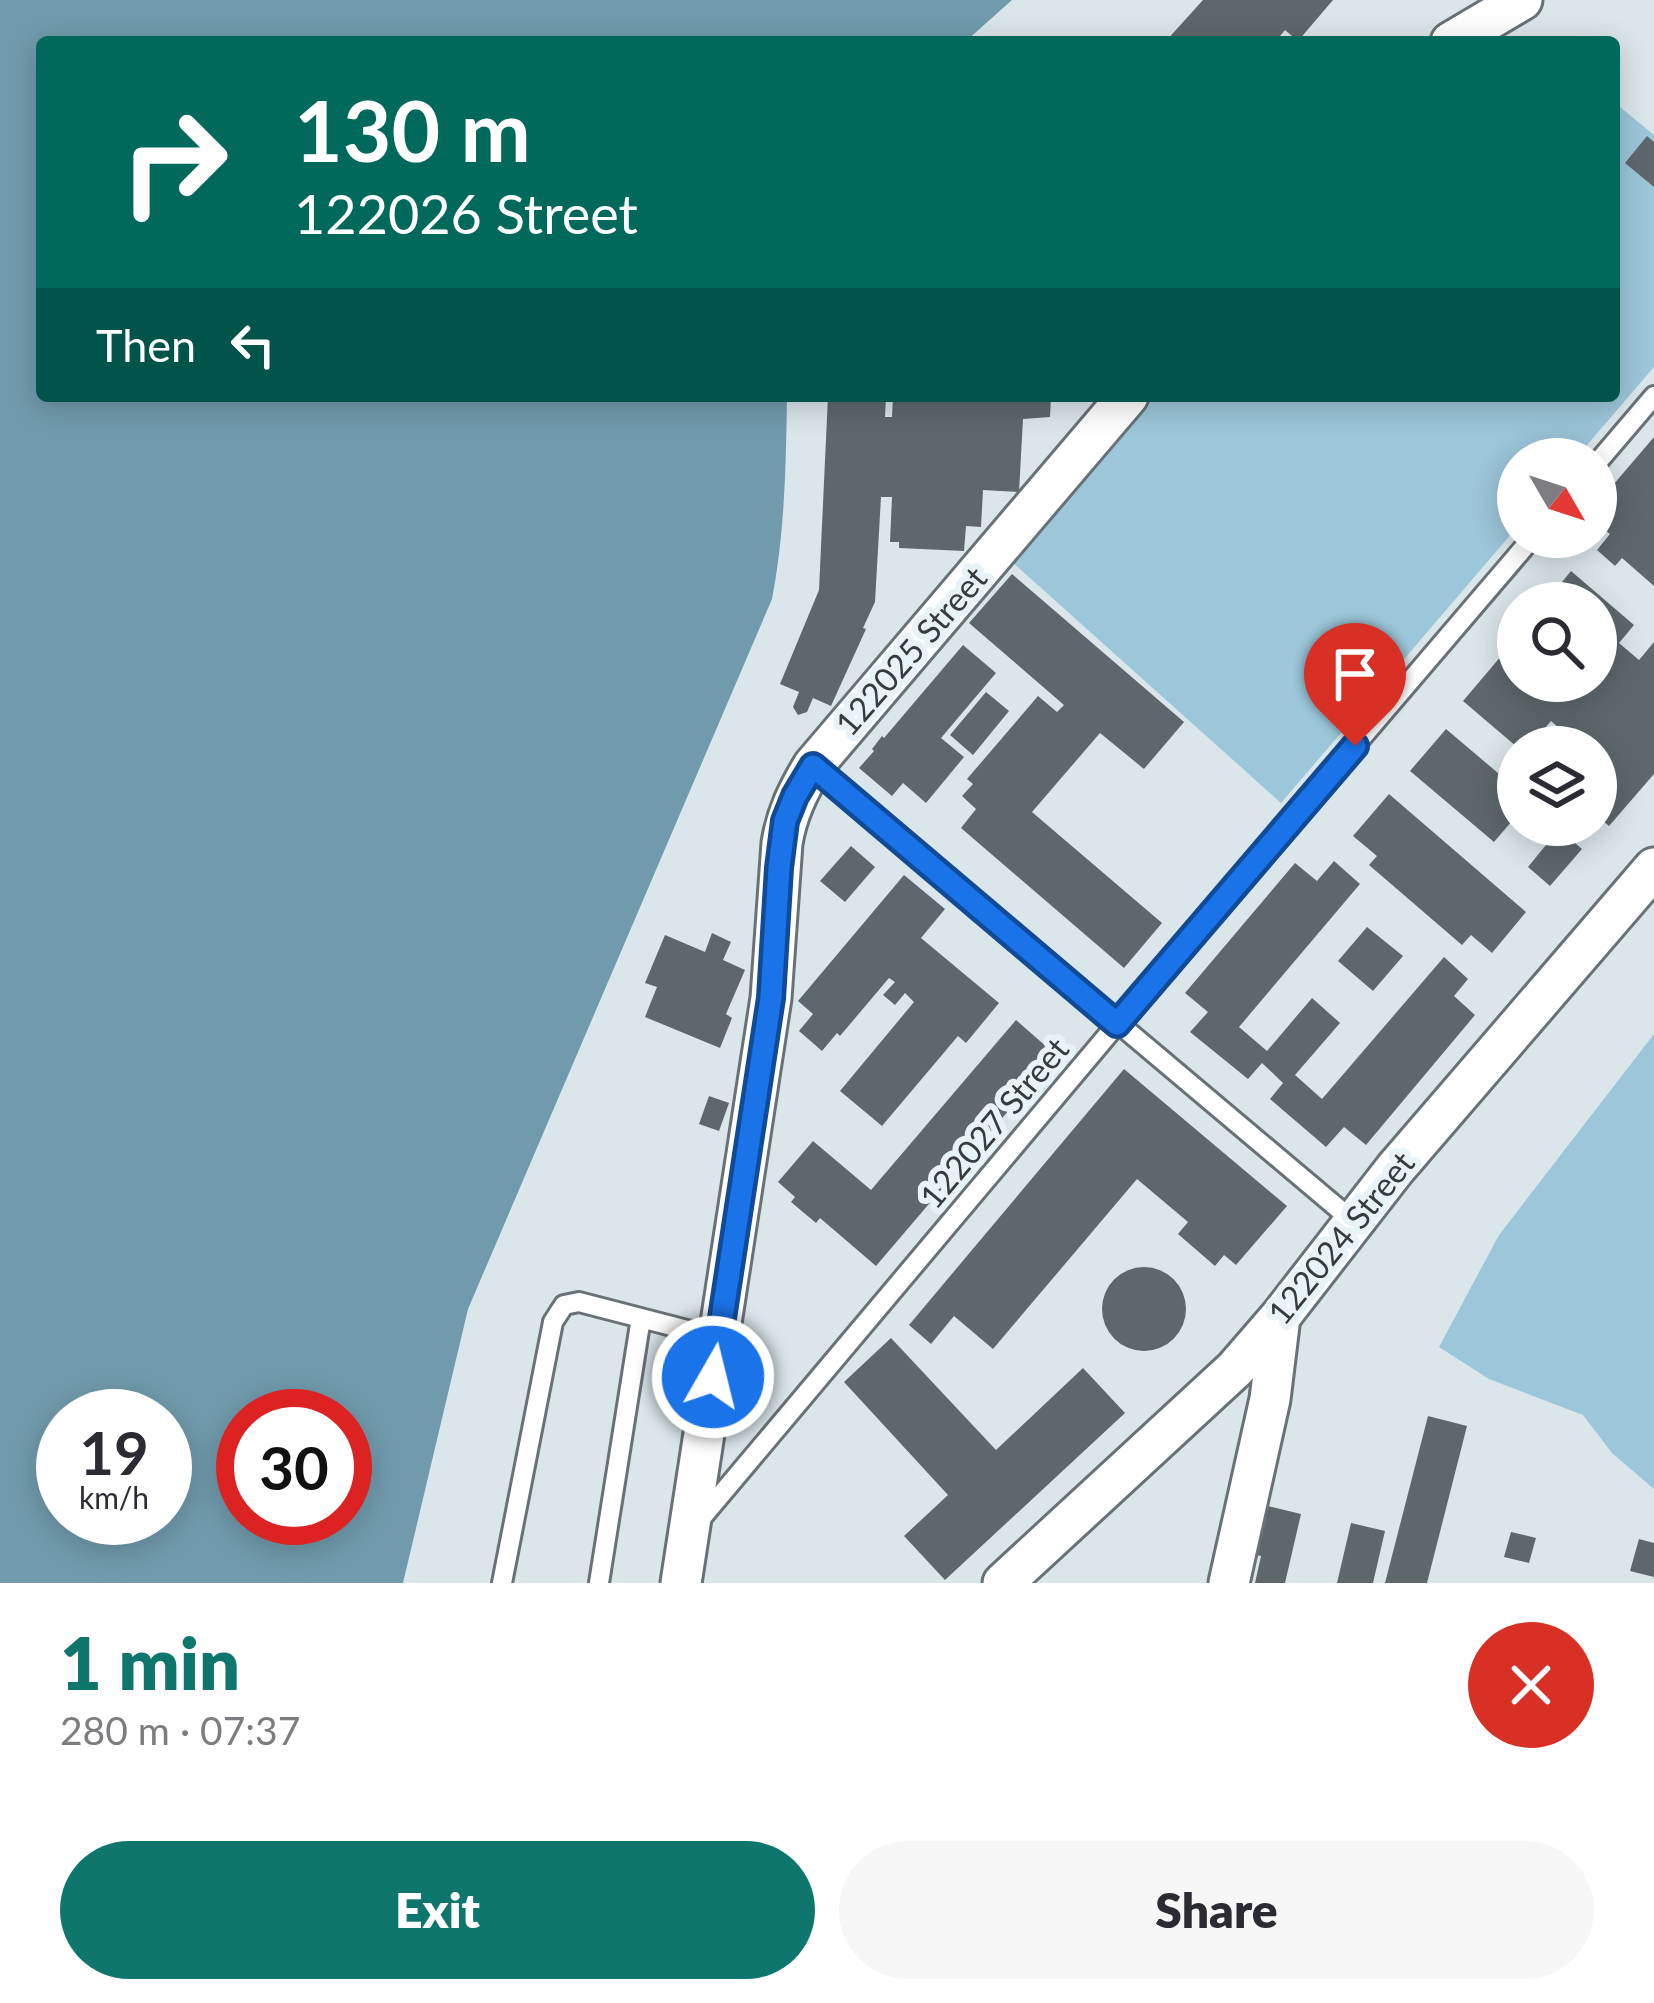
<!DOCTYPE html>
<html lang="en">
<head>
<meta charset="utf-8">
<style>
	:root { --surface:#fff; --page:#f7f7f7; --text:#2b2b33; --muted:#7c7c81; --accent:#0f766e }
	body { margin:0; font-family:Lato,sans-serif; background:var(--page); color:var(--text); height:100vh; display:flex; flex-direction:column; font-size:45px; white-space:nowrap }
	* { box-sizing:border-box; margin:0 }
	p { font-size:39px; color:var(--muted) }
	.icon { flex:none; width:66px; height:66px; fill:none; stroke:currentColor; stroke-width:2; stroke-linecap:round; stroke-linejoin:round }
	.map { position:relative; height:1583px; overflow:hidden }
	.sheet { display:flex; flex-direction:column; background:var(--surface); flex:1 }
	.sheet>* { flex:none }
	.banner { position:absolute; left:36px; top:36px; width:1584px; height:366px; border-radius:12px; box-shadow:0 6px 30px #0003; background:#00695c; color:#fff; overflow:hidden }
	.needle { width:78px; rotate:129deg }
	.tools { position:absolute; left:1497px; top:438px; display:grid; gap:24px }
	.tools a { display:grid; place-items:center; width:120px; height:120px; border-radius:50%; background:var(--surface); box-shadow:0 6px 30px #0003; font-size:60px }
	.speed { position:absolute; left:36px; top:1389px; display:flex; gap:24px; font-size:60px; font-weight:700; text-align:center }
	.speed>* { display:grid; place-content:center; width:156px; height:156px; border-radius:50%; background:var(--surface); box-shadow:0 6px 30px #0003; line-height:1 }
	.speed small { font-size:30px; font-weight:400 }
	.speed .limit { border:18px solid #d22; background:#fff; color:#111 }
	.pin { position:absolute; display:grid; place-items:center; width:102px; height:102px; color:#fff; margin:-123px -51px; border-radius:50% 50% 50% 0; rotate:-45deg; box-shadow:0 0 12px #0007 }
	.pin .icon { rotate:45deg }
	.me { position:absolute; width:132px; margin:-66px; rotate:8deg; stroke-linejoin:round; filter:drop-shadow(0 0 9px #0008) }
	.turn { display:flex; align-items:center; gap:42px; height:252px; padding:0 60px; font-size:54px }
	.turn .icon { width:156px; height:156px; stroke-width:2.5 }
	.turn b { display:block; font-size:84px; line-height:102px }
	.then { display:flex; align-items:center; height:114px; padding:0 60px; background:#0003; gap:24px; font-size:45px }
	.round { display:grid; place-items:center; flex:none; width:126px; height:126px; border-radius:63px; background:var(--page) }
	.summary { display:flex; align-items:center; justify-content:space-between; height:204px; padding:0 60px }
	h1 { font-size:72px; font-weight:800; line-height:90px; color:var(--accent) }
	.action { display:flex; gap:24px; margin-top:auto; padding:24px 60px }
	.action a { flex:1; height:138px; border-radius:72px; background:var(--accent); color:#fff; font-size:48px; font-weight:800; line-height:138px; text-align:center }
	.action a+a { background:var(--page); color:var(--text) }
	.map>svg:first-child { display:block }
</style>
</head>
<body>
<div class="map">
<svg width="1654" height="1583" viewBox="0 0 1654 1583">
	<rect width="100%" height="100%" fill="#dbe6eb"/>
	<path fill="#9cc6d9" d="M1614 102 1654 135V367L1575 459H1518V526L1281 803 1010 560 1150 396H1614Z
		M1654 1034V1489L1612 1453 1583 1415 1489 1379 1439 1347 1499 1235Z"/>
	<path fill="#719bad" fill-rule="evenodd" d="M0 0H1012L965 42H42V396H787C786 464 785 532 772 599L468 1309 403 1583H0ZM63 1416H165V1518H63ZM243 1416H345V1518H243Z"/>
	<path fill="#5e686c" d="M1203 0H1333L1298 41 1285 30 1275 42H1165Z
		M1647 136 1654 142V187L1625 163Z
		M828 396H886L885 417H892L893 396H1051L1050 417 1023 419 1019 492 983 490 981 527 966 526 964 551 899 548V542H890L892 497H881L875 602 863 628 866 629 831 706 813 698 807 712 798 715 793 707 799 692 780 684 819 590Z
		M1654 437V586L1622 558 1615 566 1597 550 1610 534 1596 523V505Z
		M1571 571 1634 625 1619 643 1639 660 1654 642V774L1609 826 1596 815V747H1567L1573 740 1551 721 1529 747H1517L1463 701 1508 648 1498 640 1508 620 1518 614V681H1596V603H1545Z
		M1012 574 1184 722 1144 769 1100 733 1032 812 1162 923 1124 968 961 828 976 809 962 796 973 784 967 779 1038 696 1057 712 1064 705 969 623Z
		M963 645 996 673 941 738 964 757 926 803 903 783 892 796 859 768 874 751 872 749 882 736 884 738Z
		M986 692 1009 711 973 755 950 735Z
		M1446 729 1518 790V814L1494 842 1410 771Z
		M1389 794 1526 912 1492 953 1471 935 1462 945 1369 865 1377 856 1353 836Z
		M1559 829 1582 849 1550 886 1528 867Z
		M851 846 875 867 845 902 820 881Z
		M1334 861 1360 884 1239 1027 1267 1051 1312 998 1340 1023 1295 1075 1322 1099 1444 957 1468 979 1454 996 1475 1015 1366 1145 1344 1127 1326 1147 1270 1099 1283 1083 1262 1063 1248 1079 1190 1032 1208 1012 1185 993 1295 863 1317 881Z
		M904 875 945 909 921 938 999 1003 966 1043 958 1036 882 1126 840 1091 914 1002 905 993 895 1005 883 995 895 982 889 978 840 1036 837 1033 822 1051 799 1031 813 1014 798 1001Z
		M1367 927 1403 956 1373 991 1338 961Z
		M712 933 731 942 723 960 745 970 726 1014 732 1018 720 1048 645 1017 657 987 645 983 665 935 705 952Z
		M1016 1020 1056 1055 876 1266 820 1218 816 1223 791 1202 795 1197 778 1182 813 1141 871 1190Z
		M1124 1069 1287 1206 1236 1265 1224 1255 1215 1266 1178 1234 1188 1222 1137 1179 993 1349 954 1316 931 1344 909 1325Z
		M709 1096 729 1103 719 1131 699 1124Z
		M1102 1309a42 42 0 1 1 84 0a42 42 0 1 1-84 0Z
		M891 1338 996 1450 1083 1368 1125 1413 945 1580 904 1536 948 1495 844 1382Z
		M1428 1416 1467 1426 1427 1583H1385Z
		M1268 1506 1301 1514 1285 1583H1255L1261 1556 1257 1555Z
		M1351 1523 1385 1531 1373 1583H1337Z
		M1511 1532 1536 1538 1529 1563 1504 1557Z
		M1639 1539 1654 1543V1577L1630 1571Z"/>
	<g fill="none" stroke-linecap="round" stroke-linejoin="round">
		<defs>
			<path id="service" d="M1596 464 1654 396
				M813 766 1353 1221
				M698 1522 1117 1024 1533 537
				M502 1583 553 1322 564 1305 579 1302 718 1338
				M599 1583 641 1318"/>
			<path id="minor" d="M1451 42 1522 0
				M681 1583 771 998 782 843C787 813 798 791 813 766L1128 396
				M1003 1583 1235 1369 1280 1317 1395 1169 1654 868
				M1229 1583 1270 1399 1280 1317"/>
		</defs>
		<use href="#service" stroke="#687176" stroke-width="24"/>
		<use href="#minor" stroke="#687176" stroke-width="45"/>
		<use href="#service" stroke="#fff" stroke-width="18"/>
		<use href="#minor" stroke="#fff" stroke-width="39"/>
	</g>
	<g fill="none" stroke-linecap="round" stroke-linejoin="round">
		<defs>
			<path id="route" d="M713 1377 771 998 779 868 785 821 795 796 813 766 1117 1024 1355 746"/>
		</defs>
		<use href="#route" stroke="#114b97" stroke-width="30"/>
		<use href="#route" stroke="#1a73e8" stroke-width="21"/>
	</g>
	<g text-anchor="middle" stroke-width="12" stroke-linejoin="round" paint-order="stroke">
		<g font-size="33" fill="#373b3d" stroke="#e8f3f8">
			<text transform="translate(911 651) rotate(-49)" y="12">122025 Street</text>
			<text transform="translate(994 1123) rotate(-50)" y="12">122027 Street</text>
			<text transform="translate(1341 1238) rotate(-51)" y="12">122024 Street</text>
		</g>
	</g>
</svg>
<div class="tools">
<a><svg class="needle" viewBox="-14 -14 28 28"><path d="M0-13l5 13h-10z" fill="#e53935"/><path d="M0 13l5-13h-10z" fill="#7c7c81"/></svg></a>
<a><svg class="icon" aria-label="search" viewBox="0 0 24 24"><circle cx="10" cy="10" r="6"/><path d="M15 15l6 6"/></svg></a>
<a><svg class="icon" aria-label="layers" viewBox="0 0 24 24"><path d="M12 4l9 5-9 5-9-5zM3 14l9 5 9-5"/></svg></a>
</div>
<div class="speed"><div>19<small>km/h</small></div><div class="limit">30</div></div>
<div class="pin" style="left:1355px;top:746px;background:#d93025"><svg class="icon" aria-label="arrive" viewBox="0 0 24 24"><path d="M6 21V4h12l-3 4 3 4H6"/></svg></div>
<svg class="me" style="left:713px;top:1377px" viewBox="-20 -20 40 40"><circle r="17" fill="#1a73e8" stroke="#fff" stroke-width="3"/><path d="M0-11L8 9 0 5-8 9z" fill="#fff"/></svg>
<div class="banner">
<div class="turn"><svg class="icon" aria-label="right" viewBox="0 0 24 24"><path d="M7 20v-9h11M14 6l5 5-5 5"/></svg><div><b>130 m</b>122026 Street</div></div>
<div class="then">Then<svg class="icon" aria-label="left" viewBox="0 0 24 24"><path d="M17 20v-9H6M10 6l-5 5 5 5"/></svg></div>
</div>
</div>
<section class="sheet">
<div class="summary"><div><h1>1 min</h1><p>280 m · 07:37</p></div><a class="round" style="background:#d93025;color:#fff"><svg class="icon" aria-label="close" viewBox="0 0 24 24"><path d="M6 6l12 12M18 6L6 18"/></svg></a></div>
<div class="action"><a>Exit</a><a>Share</a></div>
</section>
</body>
</html>
